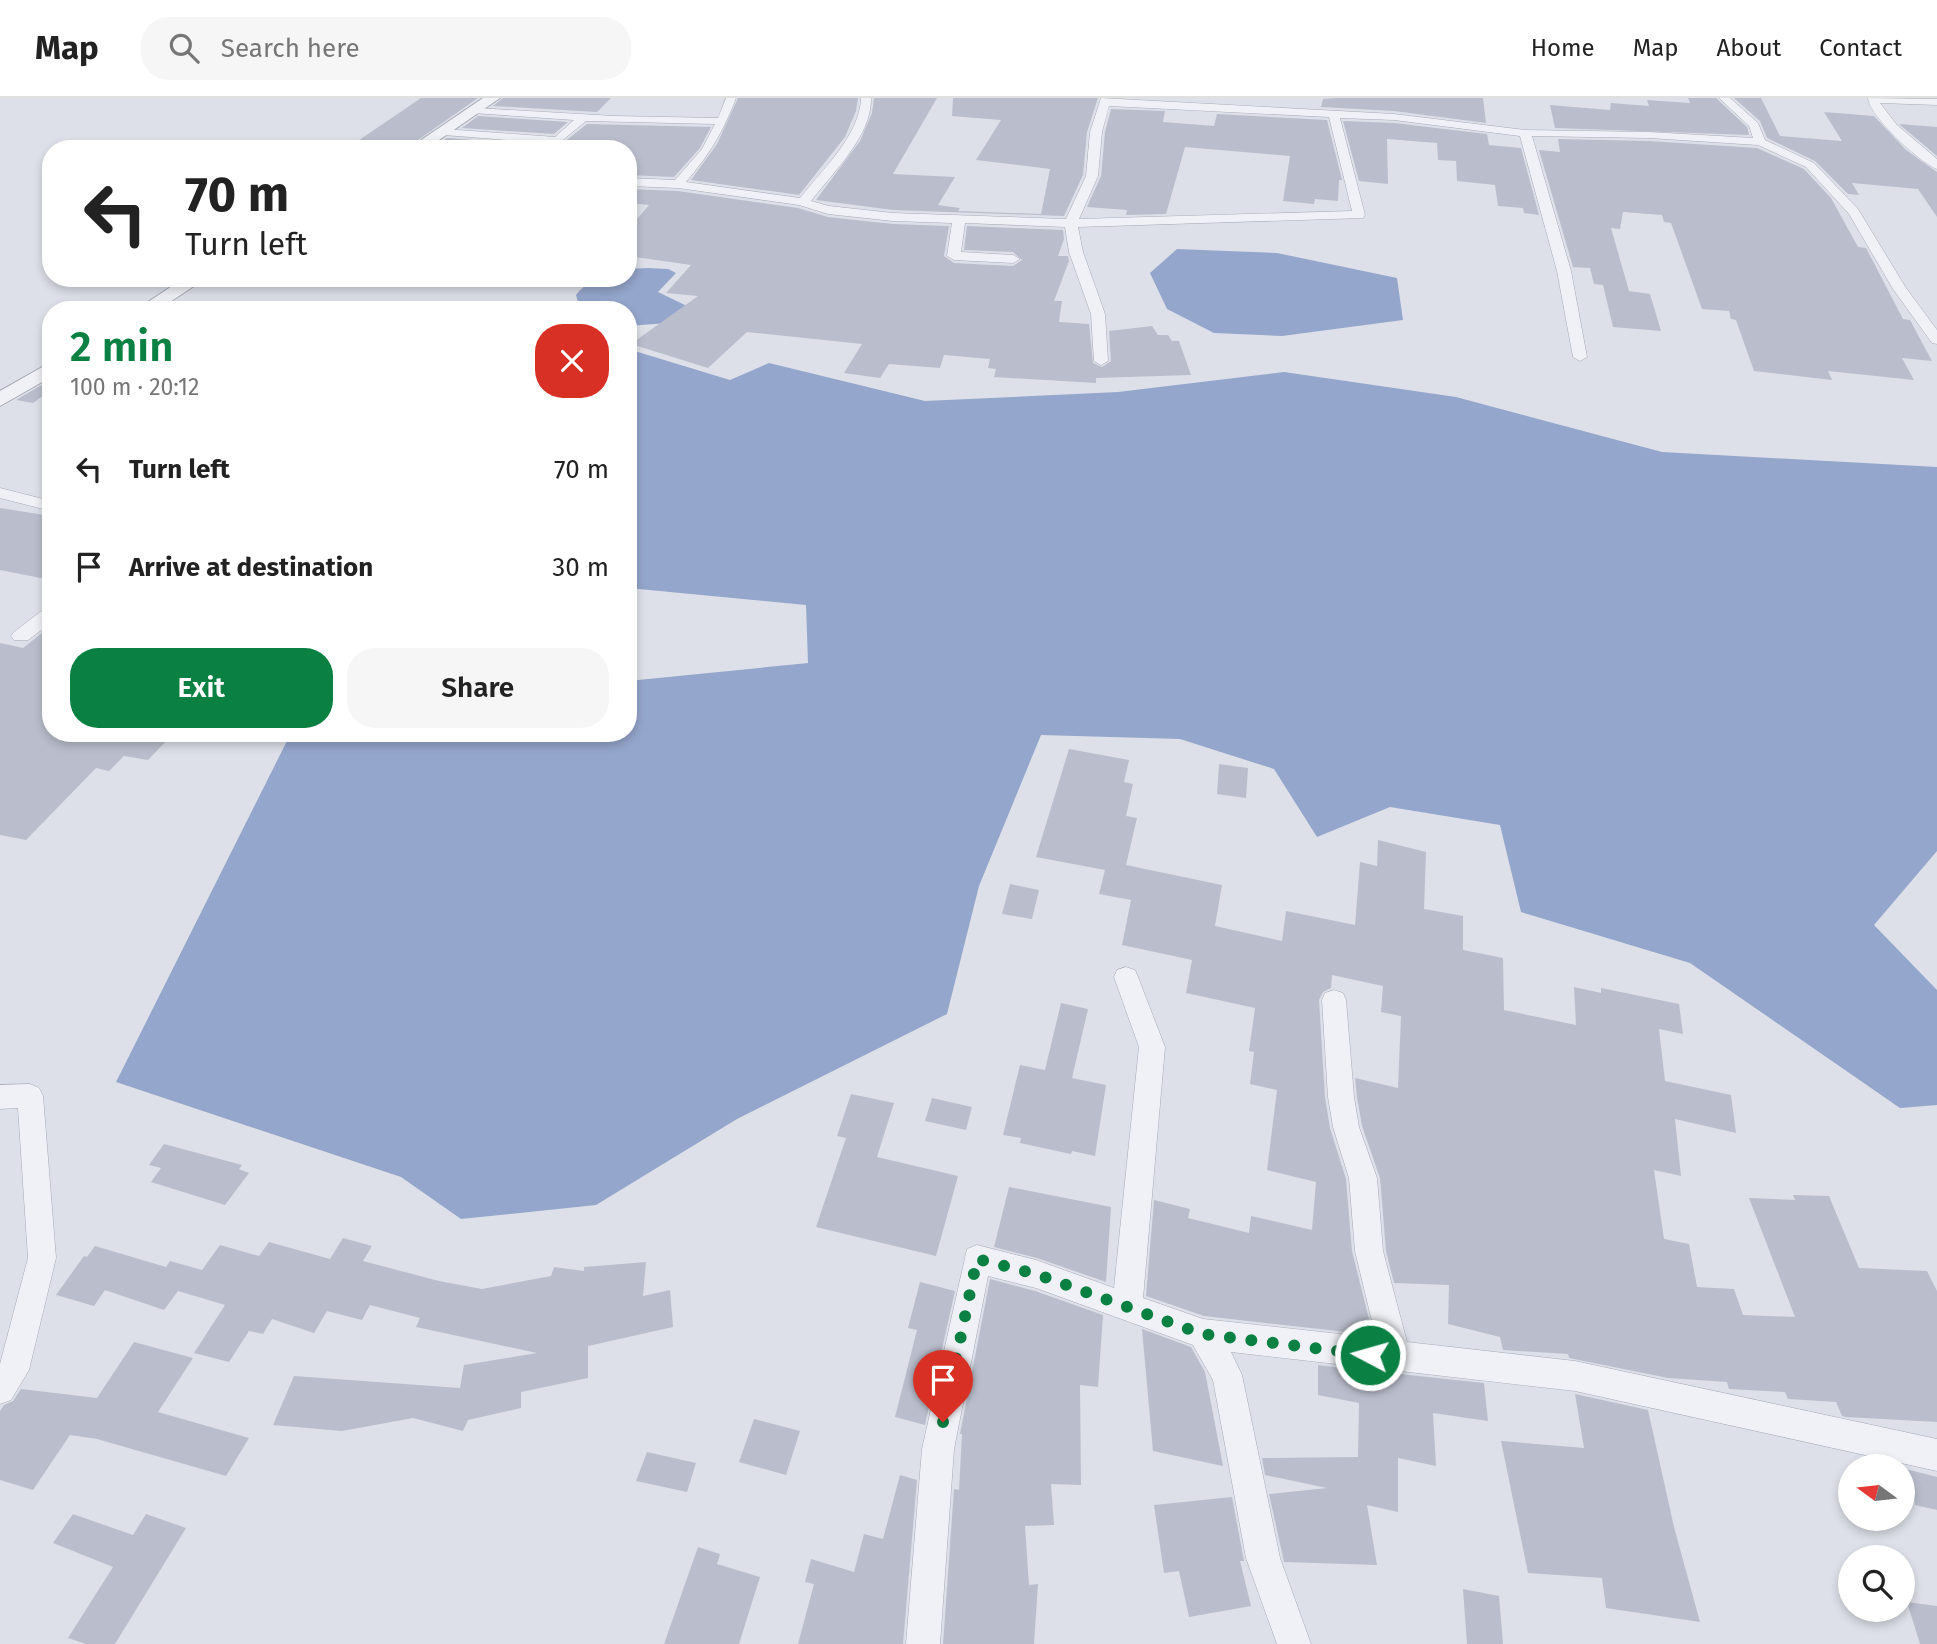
<!DOCTYPE html>
<html lang="en">
<head>
<meta charset="utf-8">
<style>
	:root { --surface:#fff; --page:#f6f6f6; --text:#222; --muted:#767676; --line:#e0e0e0; --accent:#0b8043 }
	body { margin:0; font-family:"Fira Sans",sans-serif; background:var(--page); color:var(--text); height:100vh; display:flex; flex-direction:column; font-size:26px; white-space:nowrap }
	* { box-sizing:border-box; margin:0 }
	p { font-size:23px; color:var(--muted) }
	.icon { flex:none; width:38px; height:38px; fill:none; stroke:currentColor; stroke-width:2; stroke-linecap:round; stroke-linejoin:round }
	.map { position:relative; flex:1; overflow:hidden }
	.drawer { position:absolute; left:42px; top:203px; width:595px; height:441px; display:flex; flex-direction:column; background:var(--surface); border-radius:28px; box-shadow:0 4px 10px #0003 }
	.drawer>* { flex:none }
	.hud { position:absolute; left:42px; top:42px; width:595px; height:147px; border-radius:28px; box-shadow:0 4px 10px #0003; background:#fff; color:var(--text); overflow:hidden }
	.needle { width:46px; rotate:285deg }
	.fabs { position:absolute; left:1838px; top:1356px; display:grid; gap:14px }
	.fabs a { display:grid; place-items:center; width:77px; height:77px; border-radius:50%; background:var(--surface); box-shadow:0 4px 10px #0003; font-size:35px }
	.pin { position:absolute; display:grid; place-items:center; width:60px; height:60px; color:#fff; margin:-72px -30px; border-radius:50% 50% 50% 0; rotate:-45deg; box-shadow:0 0 7px #0007 }
	.pin .icon { rotate:45deg }
	.me { position:absolute; width:77px; margin:-38px; rotate:276deg; stroke-linejoin:round; filter:drop-shadow(0 0 5px #0008) }
	.turn { display:flex; align-items:center; gap:24px; height:147px; padding:0 28px; font-size:32px }
	.turn .icon { width:91px; height:91px; stroke-width:2.5 }
	.turn b { display:block; font-size:49px; line-height:60px }
	.round { display:grid; place-items:center; flex:none; width:74px; height:74px; border-radius:28px; background:var(--page) }
	.head { display:flex; align-items:center; justify-content:space-between; height:119px; padding:0 28px }
	h1 { font-size:42px; font-weight:600; line-height:52px; color:var(--accent) }
	.action { display:flex; gap:14px; margin-top:auto; padding:14px 28px }
	.action a { flex:1; height:80px; border-radius:28px; background:var(--accent); color:#fff; font-size:28px; font-weight:600; line-height:80px; text-align:center }
	.action a+a { background:var(--page); color:var(--text) }
	ul { padding:0; list-style:none }
	li { display:flex; align-items:center; gap:21px; height:98px; padding:0 28px }
	li div { flex:1 }
	li b { display:block; font-size:26px }
	li em { font-style:normal }
	header { display:flex; align-items:center; gap:42px; box-sizing:border-box; height:98px; padding:0 35px; background:var(--surface); border-bottom:2px solid var(--line) }
	header strong { font-size:33px }
	nav { display:flex; gap:38px; margin-inline-start:auto; font-size:24px }
	.search { width:490px; height:63px; background:var(--page); display:flex; align-items:center; gap:18px; box-sizing:border-box; padding:0 24px; border-radius:28px; color:var(--muted); font-size:26px }
	.map>svg:first-child { display:block }
</style>
</head>
<body>
<header>
<strong>Map</strong>
<div class="search"><svg class="icon" aria-label="search" viewBox="0 0 24 24"><circle cx="10" cy="10" r="6"/><path d="M15 15l6 6"/></svg>Search here</div>
<nav><a>Home</a><a>Map</a><a>About</a><a>Contact</a></nav>
</header>
<div class="map">
<svg width="1937" height="1546" viewBox="0 0 1937 1546">
	<rect width="100%" height="100%" fill="#dde0e8"/>
	<path fill="#95a6cc" d="M1177 151 1277 155 1397 180 1403 222 1282 238 1214 235 1167 211 1150 175Z
		M647 170 668 171 676 175 658 194 687 208 668 225 628 228V212H580L576 197C591 178 606 180 628 180V171Z
		M628 251 730 282 769 265 925 303 1118 294 1284 274 1456 299 1662 354 1937 369V753L1874 827 1937 892V1007L1900 1010 1690 865 1521 814 1500 727 1390 709 1317 739 1274 671 1180 641 1041 637 979 788 947 916 737 1021 596 1107 461 1121 401 1079 116 984 291 635H628V583L808 565 806 507 628 490Z"/>
	<path fill="#babecc" d="M421 0H478L405 51H346Z
		M503 0H611L597 14 493 8Z
		M738 0H858L856 13 845 39 799 97 691 82 717 46Z
		M874 0H937L893 76 955 79 938 107 960 110 958 113 1041 116 1050 71 976 62 1001 22 952 18 953 0H1098L1087 34 1083 77 1064 118 893 112 816 102 860 43 872 15Z
		M1337 0H1483L1486 25 1394 13 1321 9 1323 1Z
		M1688 0H1716L1747 29 1749 37 1555 30 1550 7 1610 12 1611 5 1649 8 1647 2 1690 5Z
		M1734 0H1761L1780 38 1842 43 1824 14 1874 18 1906 52 1937 74V119L1918 91 1852 85 1859 97 1848 96 1815 63 1767 40 1760 23Z
		M1111 11 1165 13 1163 24 1214 28 1217 16 1327 22 1342 82H1339L1338 103 1315 101 1314 106 1283 103 1290 58 1185 49 1166 116 1126 117 1127 112 1087 109 1101 78 1105 34Z
		M478 18 568 24 554 36 462 30Z
		M1343 23 1394 25 1487 36 1489 47 1521 50 1539 117 1524 115 1523 110 1498 108 1495 87 1457 83 1456 63 1438 62 1437 45 1387 41 1388 86 1359 83Z
		M587 26 711 29 700 50 674 79 628 77V51H431L447 40 558 49Z
		M1899 26 1937 29V58Z
		M1558 41 1649 43 1757 50 1804 71 1831 100 1858 149 1866 150 1903 221 1910 222 1932 263 1902 260 1914 282 1828 273 1832 282 1754 273 1736 222 1731 221 1729 213 1702 211 1671 125 1664 124 1662 117 1623 114 1620 131 1611 130 1629 193 1650 196 1661 233 1613 229 1603 187 1594 186 1590 170 1573 169 1539 52 1560 54Z
		M628 91 678 93 798 110 828 119 893 126 949 128 944 158 954 165 1013 168 1022 162 1013 154 964 152 967 128 1063 132 1064 141 1058 158H1068L1069 163 1054 203H1062L1059 224 1089 226 1093 265 1102 269 1111 263 1109 233 1152 228 1158 237H1168L1172 243H1179L1191 277 1096 280V285L994 279 996 271 988 270 990 261 944 257 940 270 889 266 880 280 844 275 862 246 747 234 708 270 631 246 698 198 666 195 691 167 628 158V132L649 107 628 105Z
		M50 282 51 292 33 305 16 302Z
		M0 410 51 418V482L0 472Z
		M51 528V635H174L148 662 124 658 109 673 96 670 26 742 0 737V545L23 550Z
		M1069 651 1129 662 1124 684 1133 686 1126 718 1137 720 1126 767 1222 787 1215 828 1282 843 1286 813 1355 827 1360 764 1377 768 1378 742 1426 754 1424 811 1463 818V852L1503 860 1504 912 1576 927 1574 889 1601 895V890L1679 906 1683 936 1659 931 1665 983 1731 997 1736 1035 1675 1021 1681 1078 1654 1072 1664 1141 1689 1146 1697 1189 1734 1191 1743 1217 1795 1219 1749 1100 1795 1102 1793 1097 1829 1098 1859 1170 1927 1173 1937 1193V1324L1846 1319 1842 1318 1836 1304 1788 1301 1785 1294 1729 1291 1727 1284 1668 1280 1569 1260 1568 1256 1503 1252 1500 1239 1448 1226 1449 1187 1394 1185 1386 1153 1380 1080 1362 1028 1357 999 1355 980 1398 990 1401 918 1381 914 1383 888 1332 877 1331 890 1323 894 1319 902 1325 999 1330 1030 1346 1081 1352 1153 1373 1237 1204 1218 1146 1198 1154 1102 1190 1111 1188 1120 1249 1135 1251 1118 1312 1132 1316 1084 1267 1072 1277 992 1250 986 1254 954 1249 953 1255 910 1186 895 1192 862 1122 847 1131 802 1099 796 1105 772 1036 759Z
		M1219 666 1248 670 1246 700 1217 696Z
		M1010 786 1039 792 1032 821 1002 816Z
		M1061 905 1088 911 1072 980 1106 987 1095 1058 1072 1053 1071 1056 1020 1045 1021 1040 1003 1037 1020 967 1045 972Z
		M851 996 894 1005 877 1059 958 1078 936 1158 816 1129 846 1040 837 1038Z
		M932 1000 972 1009 966 1032 925 1023Z
		M164 1046 242 1067 239 1071 249 1075 225 1107 151 1084 161 1070 149 1067Z
		M1009 1089 1111 1109 1106 1184 1037 1160 994 1149Z
		M343 1140 372 1148 363 1163 439 1183 482 1191 551 1178 554 1169 584 1173V1169L646 1164 643 1198 670 1192 673 1229 588 1248V1280L521 1294V1310L468 1322 463 1333 413 1320 342 1333 273 1327 294 1278 460 1290 464 1267 537 1255 416 1229 420 1220 370 1207 362 1222 327 1213 314 1235 272 1221 263 1236 249 1233 229 1264 194 1255 225 1207 178 1193 164 1212 105 1192 94 1208 56 1197 84 1158 87 1159 95 1148 166 1169 170 1163 202 1172 220 1147 259 1158 269 1144 330 1161Z
		M990 1181 1035 1193 1103 1217 1098 1289 1080 1287 1081 1387 1051 1386 1054 1427 1025 1428 1029 1487 1038 1486 1034 1546H943L954 1391 959 1392 962 1336H960Z
		M920 1184 955 1193 925 1327 895 1319 917 1232 908 1230Z
		M1142 1231 1191 1249 1205 1274 1223 1368 1153 1353Z
		M134 1244 193 1260 158 1314 249 1340 226 1378 97 1341 70 1337 33 1392 0 1382V1313L4 1307 13 1303 21 1291 97 1300Z
		M1318 1267 1395 1277 1400 1276 1484 1285 1488 1323 1433 1315 1436 1368 1398 1360V1414L1367 1407 1377 1467 1284 1464 1283 1459 1269 1396 1327 1390 1265 1377 1262 1360 1358 1359 1359 1305 1318 1297Z
		M1575 1296 1648 1312 1674 1429 1700 1524 1606 1510 1602 1480 1528 1475 1501 1343 1584 1350Z
		M754 1321 800 1333 786 1377 739 1364Z
		M647 1354 696 1365 687 1394 636 1383Z
		M1902 1370 1937 1379V1412L1915 1407 1914 1400 1902 1397Z
		M900 1377 917 1382 903 1546H798L814 1486 805 1484 811 1461 854 1474 864 1436 883 1441Z
		M1232 1399 1244 1463H1240L1251 1508 1189 1519 1179 1473 1164 1475 1154 1407Z
		M73 1416 133 1437 146 1416 186 1430 115 1546H86L68 1540 113 1469 53 1445Z
		M698 1449 720 1456 717 1466 760 1479 739 1546H664Z
		M1463 1491 1499 1498 1503 1546H1467Z
		M1907 1504 1937 1508V1546H1920Z"/>
	<g fill="none" stroke-linecap="round" stroke-linejoin="round">
		<defs>
			<path id="minor" d="M726 0H736C723 34 710 56 686 84L800 100C822 72 860 37 861 0H871C872 38 833 74 811 103L829 108 893 115 1066 121 1086 78 1090 34 1101 0 1394 16 1525 32 1649 34 1753 40 1749 28 1719 0H1730L1758 25 1765 42 1814 65 1858 111 1906 190 1937 232V246L1932 245 1893 191 1849 116 1806 69 1758 47 1649 40 1532 38 1571 173 1587 259 1580 263 1573 259 1557 173 1520 38 1394 22 1340 20 1365 117 1363 120 1078 129 1083 154 1105 216 1108 263 1101 267 1094 263 1091 216 1069 154 1065 129 965 125 961 154 1013 157 1020 161 1013 165 954 162 947 158 952 125 893 123 828 116 799 107 678 90 628 88V80L675 82 702 51 715 26 586 23 558 46 444 37 438 34 444 31 555 39 574 22 472 15V11L476 10 614 18 718 20ZM1109 8 1329 19 1352 113 1079 121 1098 78 1102 34Z
				M1868 0 1937 1V7L1880 5 1897 27 1937 61V71C1919 64 1869 18 1868 0Z
				M0 390 51 403V413L0 400Z
				M51 509V525L28 542H14L11 538 14 534 44 511Z
				M1126 869 1135 872 1138 879 1165 949 1143 1200 1203 1221 1376 1240 1355 1153 1349 1080 1333 1029 1328 999 1322 902 1325 895 1334 892 1343 895 1346 902 1354 999 1359 1029 1377 1080 1383 1153 1407 1244 1575 1263 1937 1341V1373L1575 1293 1400 1273 1396 1275 1389 1272 1231 1254 1242 1277 1280 1460 1311 1546H1277L1246 1460 1213 1282 1193 1247 1036 1190 988 1178 954 1351 940 1546H906L922 1351 967 1151 977 1147 1036 1162 1114 1190 1139 949 1114 879 1117 872Z
				M30 986 39 990 43 998 56 1160 29 1272 11 1302 0 1306V1266L28 1160 18 1010 0 1011V987Z"/>
			<path id="tertiary" d="M483 0H500L426 51H408Z
				M184 180H206L158 212H136Z
				M51 264V279L0 308V293Z"/>
		</defs>
		<use href="#minor" stroke="#a6aab6" stroke-width="1"/>
		<use href="#tertiary" stroke="#a6aab6" stroke-width="2"/>
		<use href="#minor" fill="#f0f1f6" fill-rule="evenodd"/>
		<use href="#tertiary" fill="#f0f1f6" fill-rule="evenodd"/>
	</g>
	<g fill="none" stroke-linecap="round" stroke-linejoin="round">
		<path stroke="#0b8043" stroke-width="12" stroke-dasharray="0 21.6" d="M943 1324 977 1161 1036 1176 1202 1236 1370 1257"/>
	</g>
</svg>
<div class="fabs">
<a><svg class="needle" viewBox="-14 -14 28 28"><path d="M0-13l5 13h-10z" fill="#e53935"/><path d="M0 13l5-13h-10z" fill="#767676"/></svg></a>
<a><svg class="icon" aria-label="search" viewBox="0 0 24 24"><circle cx="10" cy="10" r="6"/><path d="M15 15l6 6"/></svg></a>
</div>
<div class="pin" style="left:943px;top:1324px;background:#d93025"><svg class="icon" aria-label="arrive" viewBox="0 0 24 24"><path d="M6 21V4h12l-3 4 3 4H6"/></svg></div>
<svg class="me" style="left:1370px;top:1257px" viewBox="-20 -20 40 40"><circle r="17" fill="#0b8043" stroke="#fff" stroke-width="3"/><path d="M0-11L8 9 0 5-8 9z" fill="#fff"/></svg>
<div class="hud">
<div class="turn"><svg class="icon" aria-label="left" viewBox="0 0 24 24"><path d="M17 20v-9H6M10 6l-5 5 5 5"/></svg><div><b>70 m</b>Turn left</div></div>
</div>
<section class="drawer">
<div class="head"><div><h1>2 min</h1><p>100 m · 20:12</p></div><a class="round" style="background:#d93025;color:#fff"><svg class="icon" aria-label="close" viewBox="0 0 24 24"><path d="M6 6l12 12M18 6L6 18"/></svg></a></div>
<ul>
<li><svg class="icon" aria-label="left" viewBox="0 0 24 24"><path d="M17 20v-9H6M10 6l-5 5 5 5"/></svg><div><b>Turn left</b></div><em>70 m</em></li>
<li><svg class="icon" aria-label="arrive" viewBox="0 0 24 24"><path d="M6 21V4h12l-3 4 3 4H6"/></svg><div><b>Arrive at destination</b></div><em>30 m</em></li>
</ul>
<div class="action"><a>Exit</a><a>Share</a></div>
</section>
</div>
</body>
</html>
